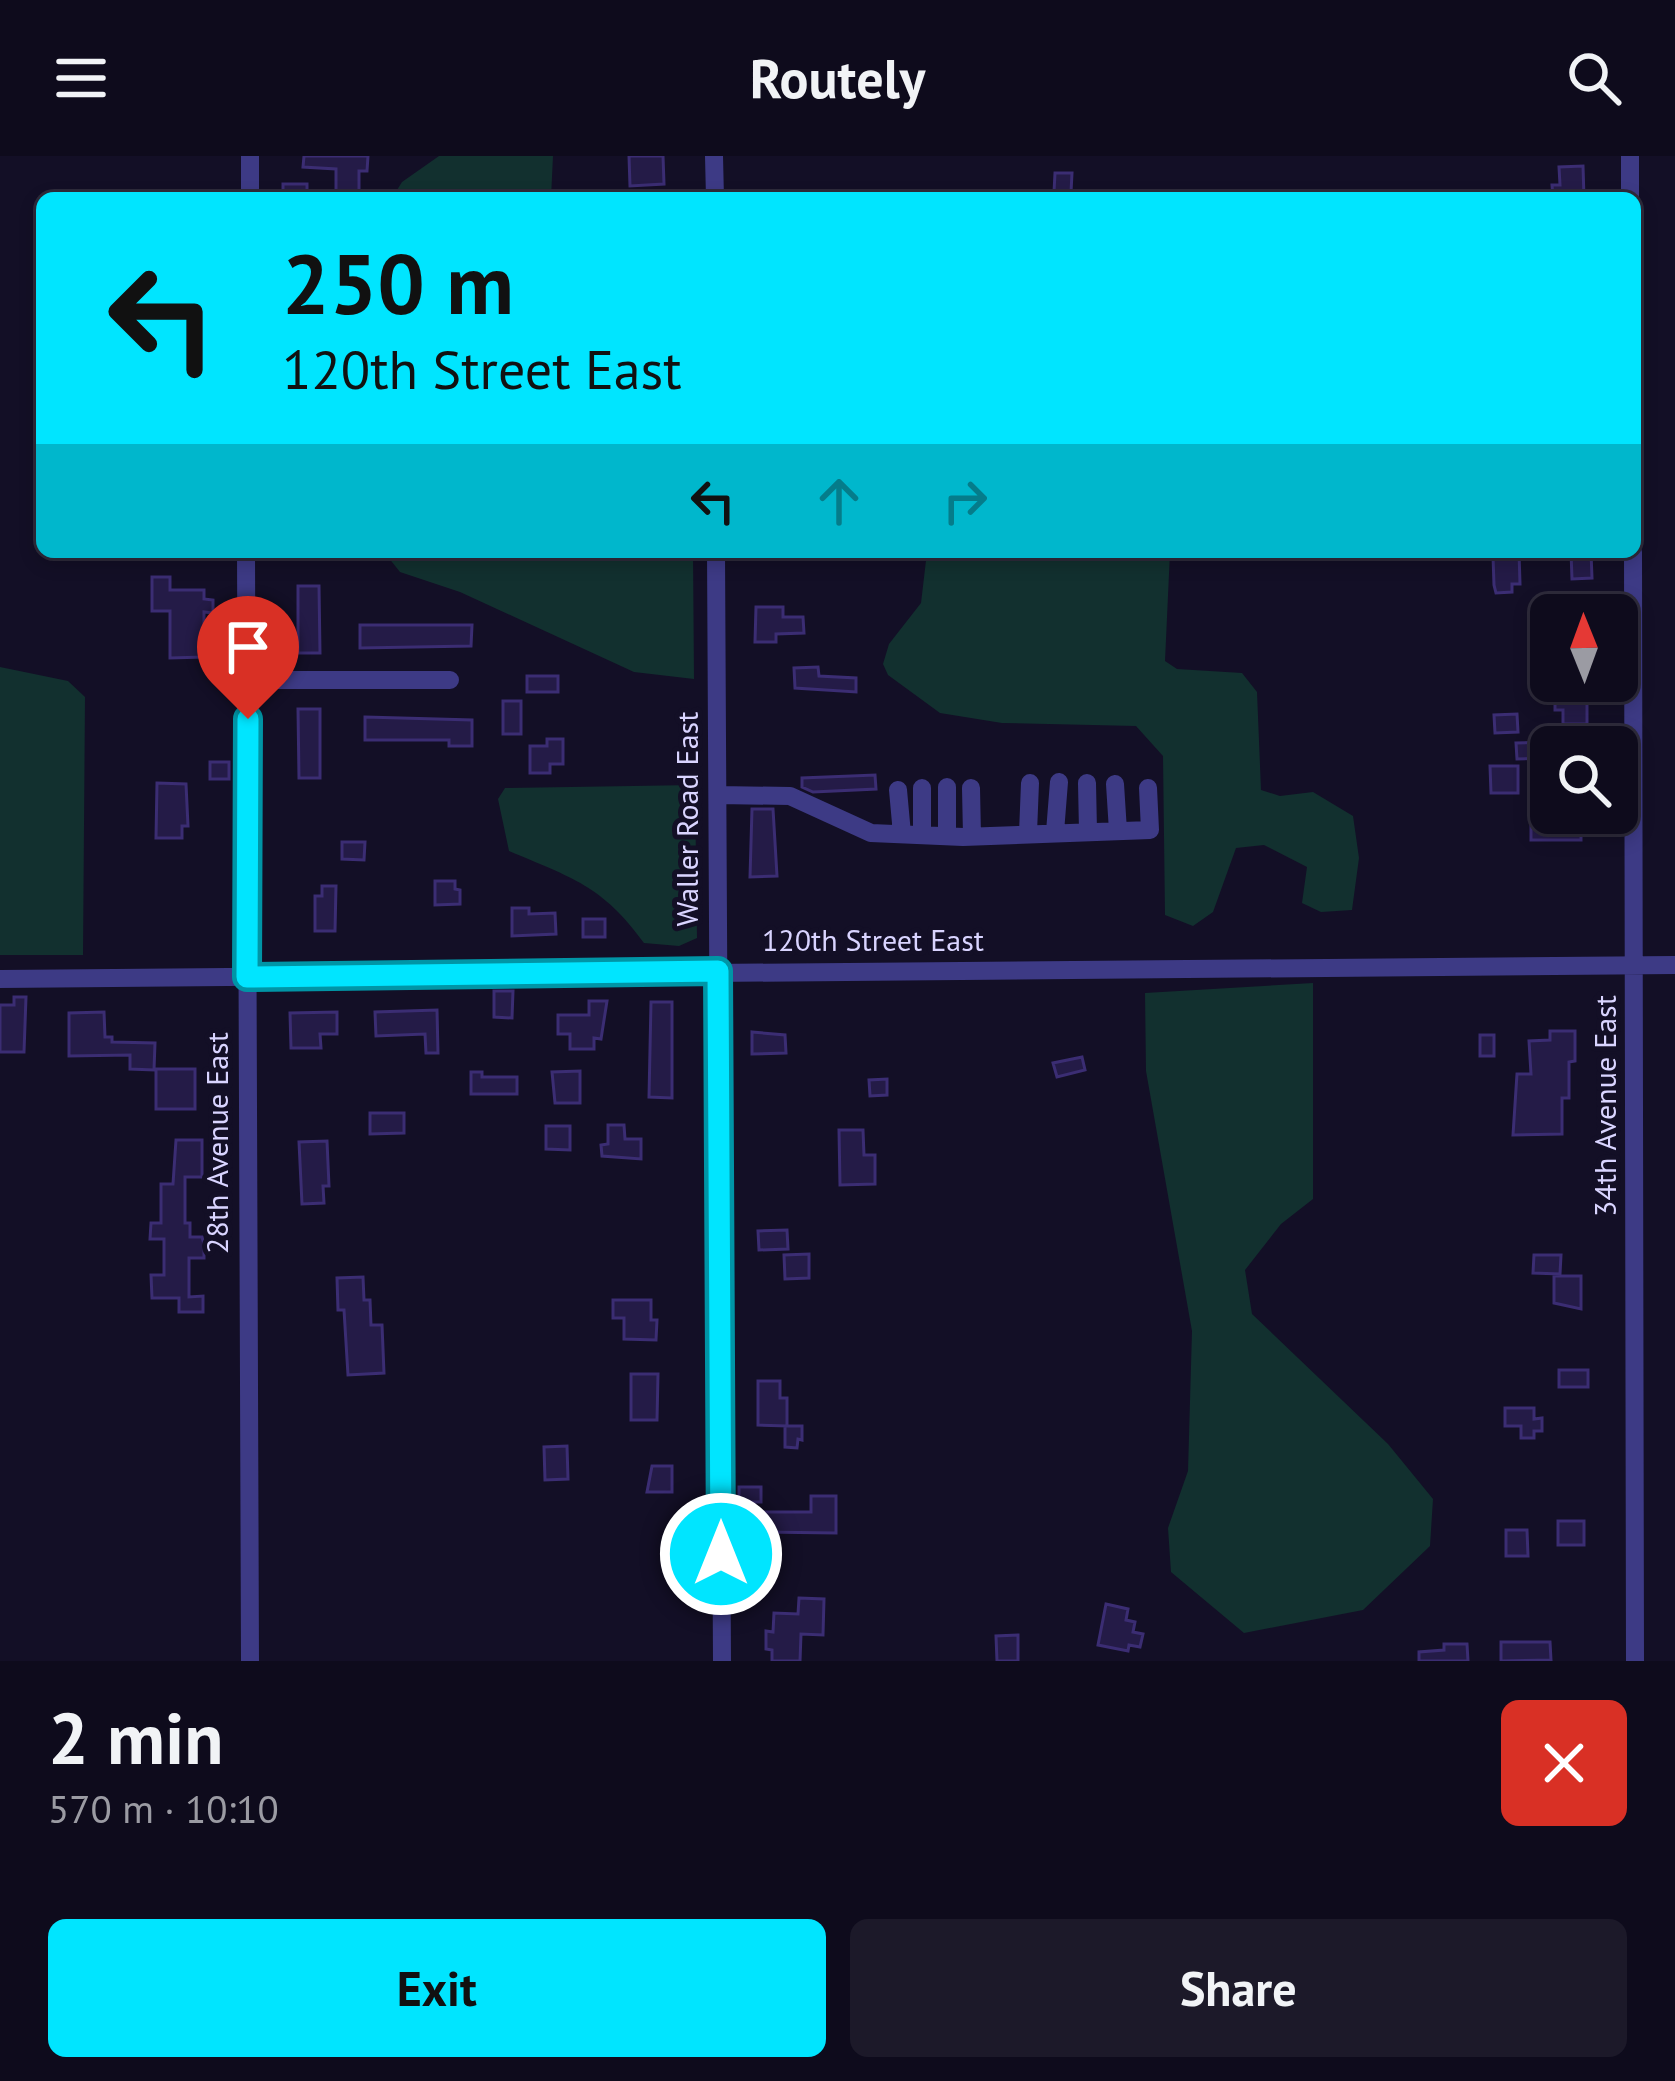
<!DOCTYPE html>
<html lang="en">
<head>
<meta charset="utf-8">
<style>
	:root { --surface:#0e0b1c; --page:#1c1929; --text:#f1f3f6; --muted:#9b9ba3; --line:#2e2b3b; --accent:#00e5ff }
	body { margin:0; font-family:"PT Sans",sans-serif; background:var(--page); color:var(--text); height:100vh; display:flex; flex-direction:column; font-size:45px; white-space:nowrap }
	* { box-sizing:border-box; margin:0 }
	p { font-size:39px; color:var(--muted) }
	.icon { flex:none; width:66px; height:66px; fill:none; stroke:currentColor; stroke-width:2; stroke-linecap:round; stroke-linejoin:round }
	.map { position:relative; height:1505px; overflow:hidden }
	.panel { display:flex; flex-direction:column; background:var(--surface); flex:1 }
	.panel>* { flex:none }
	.top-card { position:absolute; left:36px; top:36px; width:1605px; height:366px; border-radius:18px; box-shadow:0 6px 18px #0003,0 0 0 3px var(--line); background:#00e5ff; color:#111; overflow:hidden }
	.needle { width:78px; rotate:359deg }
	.tools { position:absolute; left:1530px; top:438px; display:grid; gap:24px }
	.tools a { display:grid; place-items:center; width:108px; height:108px; border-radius:18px; background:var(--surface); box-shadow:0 6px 18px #0003,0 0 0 3px var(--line); font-size:60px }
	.pin { position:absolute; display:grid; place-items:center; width:102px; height:102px; color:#fff; margin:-123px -51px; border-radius:50% 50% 50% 0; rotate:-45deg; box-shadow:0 0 12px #0007 }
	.pin .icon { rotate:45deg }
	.me { position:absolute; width:132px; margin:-66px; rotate:0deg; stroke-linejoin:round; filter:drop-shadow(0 0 9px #0008) }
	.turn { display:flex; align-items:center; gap:42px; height:252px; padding:0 48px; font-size:54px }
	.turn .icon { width:156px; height:156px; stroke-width:2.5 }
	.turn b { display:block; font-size:84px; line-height:102px }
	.lanes { display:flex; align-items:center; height:114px; padding:0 48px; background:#0003; justify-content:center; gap:60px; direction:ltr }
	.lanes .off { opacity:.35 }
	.round { display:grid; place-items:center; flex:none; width:126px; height:126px; border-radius:18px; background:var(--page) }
	.overview { display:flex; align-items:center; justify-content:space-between; height:204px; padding:0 48px }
	h1 { font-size:72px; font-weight:700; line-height:90px }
	.action { display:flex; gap:24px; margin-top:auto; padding:24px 48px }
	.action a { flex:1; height:138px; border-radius:18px; background:var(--accent); color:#111; font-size:48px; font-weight:700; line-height:138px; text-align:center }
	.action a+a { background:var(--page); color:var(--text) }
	header { display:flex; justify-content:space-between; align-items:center; height:156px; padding:0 48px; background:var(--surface); font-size:54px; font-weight:700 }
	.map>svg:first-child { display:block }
</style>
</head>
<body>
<header><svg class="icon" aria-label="menu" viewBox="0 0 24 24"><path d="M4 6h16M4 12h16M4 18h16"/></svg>Routely<svg class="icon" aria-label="search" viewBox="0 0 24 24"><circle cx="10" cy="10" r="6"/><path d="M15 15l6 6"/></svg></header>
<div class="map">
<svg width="1675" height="1505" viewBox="0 0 1675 1505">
	<rect width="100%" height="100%" fill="#130f26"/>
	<path fill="#12302f" d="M439 0H553L551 42H392L402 26Z
		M384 396H693L694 523 634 516 460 436 400 416Z
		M927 396H1170L1165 505 1177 513 1242 517 1257 536 1261 634 1280 640 1313 636 1353 660 1359 702 1352 754 1321 756 1302 747 1307 711 1264 689 1236 692 1213 756 1193 770 1165 759 1163 600 1136 570 1002 567 940 557 888 519 883 508 889 488 921 447Z
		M0 511 68 525 85 541 83 799H0Z
		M695 629 697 782 679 790 644 787C602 729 572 722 509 695L498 643 505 632Z
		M1313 827V1043L1281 1068 1245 1114 1252 1158 1388 1288 1433 1343 1430 1390 1363 1454 1244 1477 1171 1416 1168 1372 1188 1315 1192 1175 1146 915 1145 837Z"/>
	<path fill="#241b47" stroke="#3b2d73" stroke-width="3" d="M304 0H368L367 15H359V42H336V13L303 11Z
		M629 0H663L664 28 630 30Z
		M1583 10 1584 42H1553L1552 29H1560L1559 11Z
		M1055 17H1072L1071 36H1054Z
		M283 28H307V42H283Z
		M1501 396H1519L1520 428H1512V436L1496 437 1494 429 1493 400H1501Z
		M1571 396H1591L1592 422 1572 423Z
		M152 421H170V434H204V443L213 444V457L204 456V501L170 502V455H152Z
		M298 430H319L320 497H298Z
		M756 451H783V461H803L804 477 776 478V486H755Z
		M360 469H472L471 490 360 492Z
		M818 511 819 520 856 522V536L795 532 794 512Z
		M527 520H558V536H527Z
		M1563 525H1587V568H1563V554H1555V534H1563Z
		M503 545H521V578H503Z
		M298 553H320V622H299Z
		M1517 558 1518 576 1495 577 1494 559Z
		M365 561 472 564V590H449V584H365Z
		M547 583H563V608H550V617H530V590H547Z
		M1548 586 1549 602 1517 603 1516 587Z
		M210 606H229V623H210Z
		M1490 610H1518V637H1491Z
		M875 619 876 633 813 636 802 631V622Z
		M157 627 186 628 188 670H182V682H156Z
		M1531 642H1551V657H1566V665H1581V684H1531Z
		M752 653H773L777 720 750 721Z
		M342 686H365L364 704 342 703Z
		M435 725H455V733L460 734V748L435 749Z
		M322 730H336L335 775H315V740H322Z
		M512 752H529V758L555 757 556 778 512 780Z
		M583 763H605V781H583Z
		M494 835H513L512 862 494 861Z
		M14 841H26L24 896H0V849H14Z
		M589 845H607L601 883 594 882V893H570V878H558V859H589Z
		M651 846H672V942L649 941Z
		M437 854 438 897H426L425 878 376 880 375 856Z
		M104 856 105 881H112V886L155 887 154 914 130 913V899L69 900V857Z
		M337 856V878H320L321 892H291L290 857Z
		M1550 875H1575V905L1569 906V942H1562V978L1513 979 1517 918H1531L1529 885 1550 884Z
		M752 876 785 879 786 897 752 898Z
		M1480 879H1494V900H1480Z
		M1082 901 1085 914 1057 921 1053 907Z
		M156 913H195V953H156Z
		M580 915V947H555L552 916Z
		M471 916H482V921H517V938H471Z
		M887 923V939L870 940 869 924Z
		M370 957H404V977L370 978Z
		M608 969H624L625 983H641V1003L602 1000 601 989 608 988Z
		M546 970H570V994L546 993Z
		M839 974H863L864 999H875V1028L840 1029Z
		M176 984H202V1021H185V1067H190V1081H202L204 1088V1102H189V1141L203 1140V1156H179V1142H152L151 1119H164V1083H150L151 1067H161V1028H173Z
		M327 985 329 1030H323L324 1047 302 1048 299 986Z
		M787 1074 788 1093 759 1094 758 1075Z
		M809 1098V1122L785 1123 784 1099Z
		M1534 1099H1561L1560 1118 1533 1117Z
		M1554 1120H1581V1153L1554 1147Z
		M363 1121 364 1144H370L371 1169H382L384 1217 348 1219 344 1154H338L337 1122Z
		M613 1144H651V1164H657L656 1184 624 1183V1162H613Z
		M1559 1214H1588V1231H1559Z
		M631 1218H658L657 1264H631Z
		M758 1225H780V1242H787V1270L758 1269Z
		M1505 1252H1534V1263L1542 1262V1275H1534V1282H1521V1270H1505Z
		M785 1270H802V1284L798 1283 797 1292 785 1291Z
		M567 1290 568 1323 545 1324 544 1291Z
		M652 1310H672V1336H647Z
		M739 1331H761V1346H739Z
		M811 1340H836V1377L753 1376V1356H811Z
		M1558 1365H1584V1389H1558Z
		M1506 1374H1527L1528 1400H1506Z
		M799 1442 824 1443 823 1479 801 1478 800 1505H772V1494L766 1493V1475L773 1476 774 1457 798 1458Z
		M1106 1448 1128 1453 1126 1464 1135 1466 1133 1476 1143 1478 1140 1491 1129 1489 1128 1495 1098 1489Z
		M1018 1479V1505H997L996 1480Z
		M1501 1486H1550L1551 1504 1501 1505Z
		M1444 1488H1467L1468 1505H1419V1496L1444 1494Z"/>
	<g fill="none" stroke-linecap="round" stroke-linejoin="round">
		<path stroke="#3d3a85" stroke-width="18" d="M714 0 715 42
			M1630 0V42
			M250 42V0
			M246 396 250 1505
			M716 396 722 1505
			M1633 396 1635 1505
			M248 524H450
			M1087 627 1088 675
			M1115 628 1118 675
			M922 632V679
			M971 632 972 680
			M898 634 902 678
			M718 639 790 640 871 677 963 681 1150 674 1148 632
			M1055 676 1059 626
			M1028 677 1030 627
			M947 680V631
			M0 823 1675 809"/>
	</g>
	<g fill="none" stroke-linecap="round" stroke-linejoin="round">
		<defs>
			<path id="route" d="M248 563 247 821 718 815 721 1398"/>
		</defs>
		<use href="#route" stroke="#0095a6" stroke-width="30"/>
		<use href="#route" stroke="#00e5ff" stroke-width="21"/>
	</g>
	<g text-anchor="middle" stroke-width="10" stroke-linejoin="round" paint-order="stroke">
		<g font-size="30" fill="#d9d4ff" stroke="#130f26">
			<text transform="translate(688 663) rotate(-90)" y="10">Waller Road East</text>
			<text x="873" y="795">120th Street East</text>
			<text transform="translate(1606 950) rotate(-90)" y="10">34th Avenue East</text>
			<text transform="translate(218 987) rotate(-90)" y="10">28th Avenue East</text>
		</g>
	</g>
</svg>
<div class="tools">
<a><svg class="needle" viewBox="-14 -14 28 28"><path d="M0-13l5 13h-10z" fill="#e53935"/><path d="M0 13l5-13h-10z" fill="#9b9ba3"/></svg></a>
<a><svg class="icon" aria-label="search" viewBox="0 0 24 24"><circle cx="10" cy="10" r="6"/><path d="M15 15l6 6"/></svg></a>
</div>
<div class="pin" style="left:248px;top:563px;background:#d93025"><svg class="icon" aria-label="arrive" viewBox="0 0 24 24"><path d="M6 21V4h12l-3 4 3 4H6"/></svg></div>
<svg class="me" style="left:721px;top:1398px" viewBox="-20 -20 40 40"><circle r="17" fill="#00e5ff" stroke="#fff" stroke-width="3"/><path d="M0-11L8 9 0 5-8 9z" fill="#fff"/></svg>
<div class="top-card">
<div class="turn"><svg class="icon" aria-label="left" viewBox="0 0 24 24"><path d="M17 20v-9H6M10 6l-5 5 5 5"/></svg><div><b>250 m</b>120th Street East</div></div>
<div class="lanes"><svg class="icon" aria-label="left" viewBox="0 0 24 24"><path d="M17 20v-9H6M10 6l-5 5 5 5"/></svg><svg class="icon off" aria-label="ahead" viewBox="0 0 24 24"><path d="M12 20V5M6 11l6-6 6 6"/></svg><svg class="icon off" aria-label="right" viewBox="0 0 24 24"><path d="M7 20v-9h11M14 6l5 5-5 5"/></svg></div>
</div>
</div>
<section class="panel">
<div class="overview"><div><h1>2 min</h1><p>570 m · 10:10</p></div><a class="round" style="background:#d93025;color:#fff"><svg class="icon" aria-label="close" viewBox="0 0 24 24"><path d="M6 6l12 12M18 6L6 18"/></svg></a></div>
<div class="action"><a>Exit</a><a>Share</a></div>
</section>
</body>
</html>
